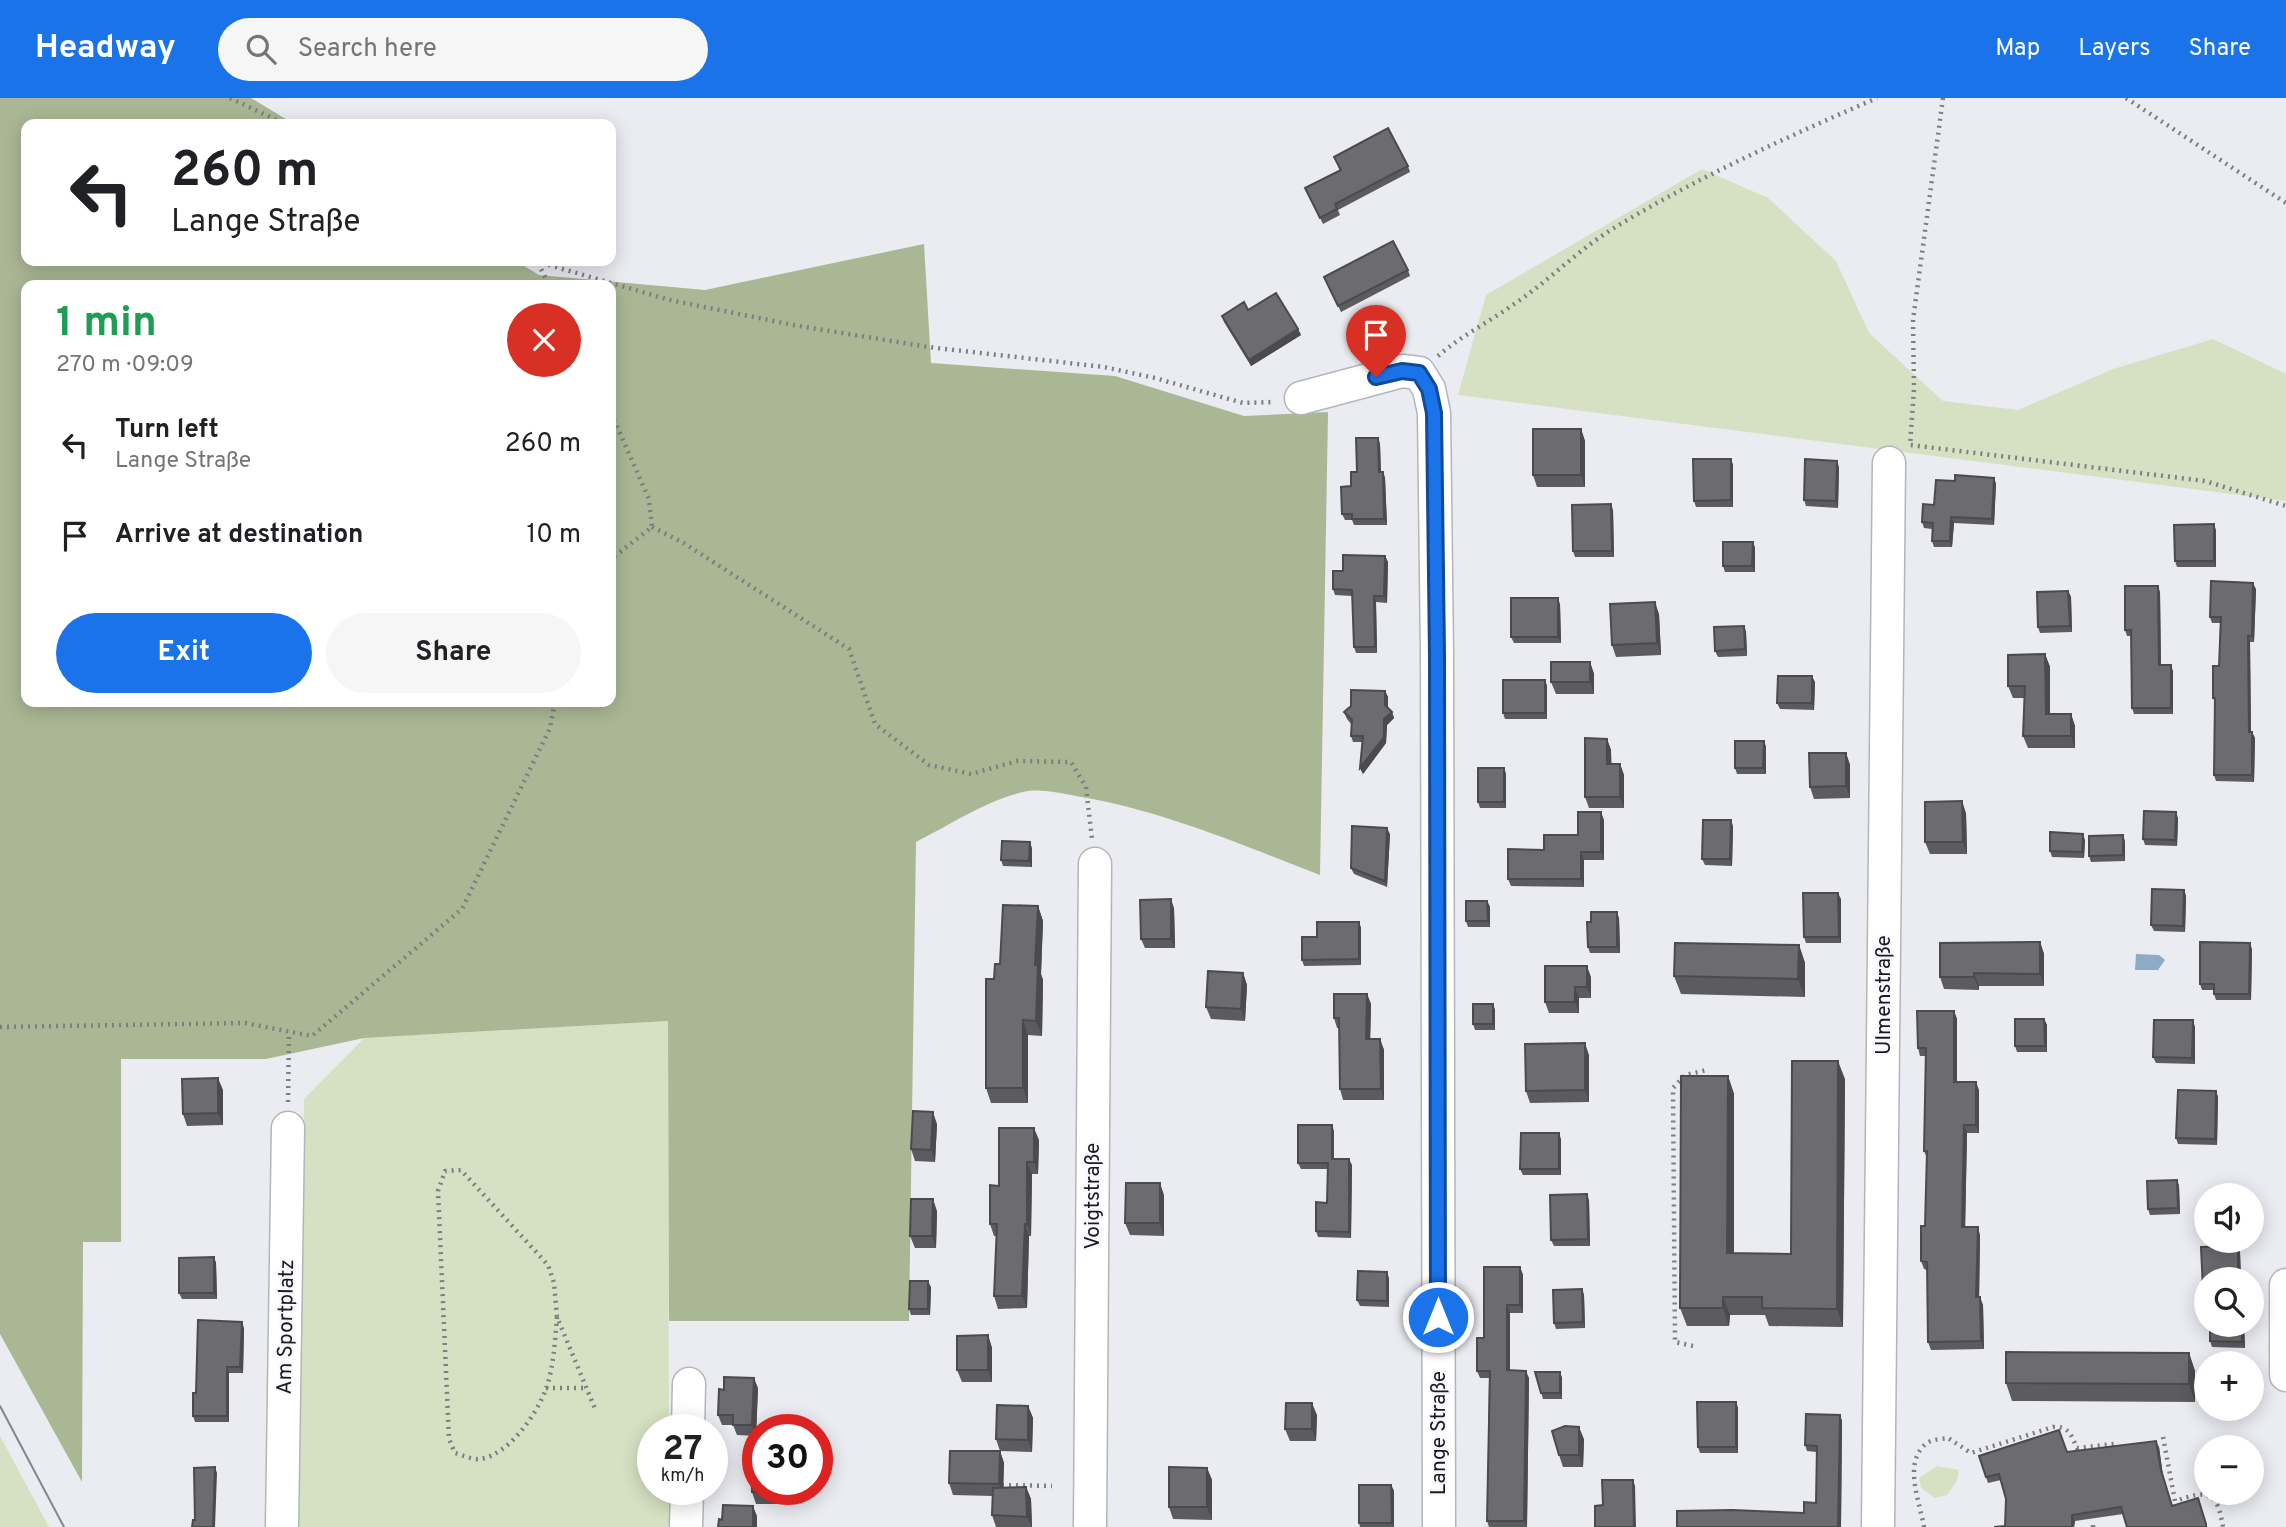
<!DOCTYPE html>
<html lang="en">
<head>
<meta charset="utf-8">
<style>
	:root { --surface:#fff; --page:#f6f6f6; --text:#202124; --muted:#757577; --accent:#1a73e8 }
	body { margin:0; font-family:Overpass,sans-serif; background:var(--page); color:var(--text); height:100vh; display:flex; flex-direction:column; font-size:26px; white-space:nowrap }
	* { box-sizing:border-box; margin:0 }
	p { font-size:23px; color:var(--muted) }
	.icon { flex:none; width:38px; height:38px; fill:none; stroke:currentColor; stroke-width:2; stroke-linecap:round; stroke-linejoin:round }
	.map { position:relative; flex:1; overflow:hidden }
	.details { position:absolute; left:21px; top:182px; width:595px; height:427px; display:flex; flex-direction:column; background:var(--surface); border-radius:14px; box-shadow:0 4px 18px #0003 }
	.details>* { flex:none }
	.banner { position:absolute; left:21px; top:21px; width:595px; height:147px; border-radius:14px; box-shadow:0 4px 18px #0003; background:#fff; color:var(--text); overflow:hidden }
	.fabs { position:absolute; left:2194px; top:1085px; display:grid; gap:14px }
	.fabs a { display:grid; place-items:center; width:70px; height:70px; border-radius:50%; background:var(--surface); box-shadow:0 4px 18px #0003; font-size:35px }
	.speed { position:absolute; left:637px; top:1316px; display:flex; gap:14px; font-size:35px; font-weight:700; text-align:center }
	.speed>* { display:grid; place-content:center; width:91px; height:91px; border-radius:50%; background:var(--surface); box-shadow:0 4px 18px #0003; line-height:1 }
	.speed small { font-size:18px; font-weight:400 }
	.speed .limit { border:10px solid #d22; background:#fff; color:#111 }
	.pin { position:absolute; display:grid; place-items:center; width:60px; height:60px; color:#fff; margin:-72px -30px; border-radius:50% 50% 50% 0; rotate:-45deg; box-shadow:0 0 7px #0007 }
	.pin .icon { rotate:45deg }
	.me { position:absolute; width:77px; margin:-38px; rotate:0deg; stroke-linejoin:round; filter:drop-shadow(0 0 5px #0008) }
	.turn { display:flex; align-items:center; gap:24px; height:147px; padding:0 35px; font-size:32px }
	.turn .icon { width:91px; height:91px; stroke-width:2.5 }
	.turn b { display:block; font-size:49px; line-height:60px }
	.round { display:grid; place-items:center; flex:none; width:74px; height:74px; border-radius:37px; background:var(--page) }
	.head { display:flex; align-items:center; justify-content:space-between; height:119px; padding:0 35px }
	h1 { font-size:42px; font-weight:700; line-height:52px; color:#1e9e55 }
	.action { display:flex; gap:14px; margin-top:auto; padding:14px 35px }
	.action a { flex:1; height:80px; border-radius:42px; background:var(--accent); color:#fff; font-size:28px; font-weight:700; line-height:80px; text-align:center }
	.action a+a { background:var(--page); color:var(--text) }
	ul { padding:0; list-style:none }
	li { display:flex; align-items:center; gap:21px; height:91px; padding:0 35px }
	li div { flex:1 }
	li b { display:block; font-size:26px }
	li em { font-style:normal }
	header { display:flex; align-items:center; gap:42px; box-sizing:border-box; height:98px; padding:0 35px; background:var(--accent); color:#fff }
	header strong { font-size:33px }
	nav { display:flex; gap:38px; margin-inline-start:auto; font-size:24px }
	.search { width:490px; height:63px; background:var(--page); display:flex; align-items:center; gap:18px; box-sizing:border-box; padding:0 24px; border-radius:38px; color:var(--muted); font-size:26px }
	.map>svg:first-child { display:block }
</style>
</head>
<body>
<header>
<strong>Headway</strong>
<div class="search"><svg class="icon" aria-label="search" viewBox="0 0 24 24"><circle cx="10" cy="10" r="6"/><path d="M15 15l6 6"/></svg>Search here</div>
<nav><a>Map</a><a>Layers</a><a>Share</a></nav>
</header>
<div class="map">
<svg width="2286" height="1429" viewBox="0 0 2286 1429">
	<rect width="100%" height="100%" fill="#eaecf1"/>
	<path fill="#d6e1c3" d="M1702 71 1768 100 1836 163 1869 235 1943 303 2018 312 2113 271 2213 241 2286 276V403L1458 297 1486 197Z
		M668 923 669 1332H653V1391H669L670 1429H297L304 1001 364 940Z
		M0 1338 49 1429H0Z
		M1937 1368 1959 1372 1957 1383 1947 1397 1935 1400 1921 1390 1919 1380Z"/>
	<path fill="#aab794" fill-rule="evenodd" d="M0 0H251L294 26H26V163H516L539 177 705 192 924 146 931 265 1115 278 1244 318 1328 314 1320 777C1240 746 1161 712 1076 698 1060 695 1039 690 1023 694 985 703 950 727 916 744L909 1223H669L668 923 364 940 266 961H121V1144H83L82 1384 0 1236ZM26 187H611V604H26Z"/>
	<path fill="#8dabc4" d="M2136 856 2159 857 2165 862 2158 872H2135Z"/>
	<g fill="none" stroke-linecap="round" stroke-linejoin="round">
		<defs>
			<path id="minor" d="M1301 300 1402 273 1419 275 1429 291 1434 315 1437 557 1439 1429
				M2286 1187V1277
				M688 1332 689 1286
				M282 1429 288 1030
				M686 1429 687 1391
				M1090 1429 1095 766
				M1878 1429 1889 365"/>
		</defs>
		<use href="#minor" stroke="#b4b5ba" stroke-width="35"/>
		<path stroke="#7d7e81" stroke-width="4.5" stroke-dasharray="2 5" stroke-linecap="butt" d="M230 0 285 26
			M1943 0 1913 222 1914 291 1910 347 2205 383 2286 408
			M2126 0 2286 105
			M535 163 670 202 793 227 928 249 1104 269 1155 280 1243 305 1274 304
			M538 165 549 187
			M1438 258C1462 237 1491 223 1517 204 1551 181 1579 151 1614 130 1698 79 1787 39 1877 0
			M611 315 649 401 652 429 611 461
			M652 429 682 444 849 551 875 626 929 667 971 676 1017 663 1071 664 1086 689 1092 741
			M0 929 245 925 312 938 462 811 550 630 555 604
			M288 1004 289 935
			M557 1219C555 1242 554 1266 547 1288 538 1315 509 1357 480 1361 472 1362 462 1357 455 1355L449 1341 438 1093 445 1073 461 1072 548 1167 554 1185 557 1219 596 1313
			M1693 1248 1675 1244 1673 990 1685 977 1707 972
			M546 1290H587
			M2163 1339 2175 1403C2208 1392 2217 1392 2223 1429
			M1002 1387 1052 1388
			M2093 1427V1429
			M1924 1429C1920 1404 1902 1364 1927 1345 1933 1341 1942 1341 1948 1340L1971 1355 2053 1329C2069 1328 2071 1337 2077 1350L2114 1346"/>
		<use href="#minor" stroke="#fff" stroke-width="32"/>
		<path stroke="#86878b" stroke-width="2" d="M0 1308 64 1429"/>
	</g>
	<path fill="#5c5c60" d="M1334 59 1408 68 1410 74 1338 112 1340 117 1323 126 1305 90 1340 73Z
		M1408 172 1410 178 1341 214 1324 179Z
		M1248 212 1298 231 1301 237 1251 268 1224 224 1222 218Z
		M1581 331 1585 343V389H1537L1533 377Z
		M1378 340 1380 346 1381 374H1383L1385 380 1387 427H1354L1352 422H1345L1342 416 1351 388 1357 374Z
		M1731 361 1733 367V409H1696L1694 403Z
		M1839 369 1838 410 1806 408 1804 402Z
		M1994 380 1996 386 1994 427 1954 425 1952 449H1934L1932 443V431L1924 430 1922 424 1955 383Z
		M1613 412 1614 459H1575L1573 453Z
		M2216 432V469H2177L2175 463Z
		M1753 444 1755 450V474H1725L1723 468Z
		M1385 458 1388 464 1387 505 1376 504 1377 555H1356L1354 549 1352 498 1335 497 1333 491 1343 473Z
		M2256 491 2254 544H2250L2251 634H2252L2255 640 2254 684 2216 683 2214 677 2215 605 2213 600 2219 568 2220 525H2212L2210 519Z
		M2068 493 2071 499 2072 534 2040 535 2038 529Z
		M2160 494 2161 567 2173 573V616H2134L2132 610 2131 538H2127L2125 532Z
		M1560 506 1561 545H1514L1511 539Z
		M1659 516 1661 557 1616 559 1612 547Z
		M1744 528 1746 534 1747 558 1718 559 1715 553Z
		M2045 556 2050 569V616H2071L2075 628V650H2028L2023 638 2024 600H2013L2008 588Z
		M1590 564 1594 576V596H1556L1551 584Z
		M1545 582 1547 588V621H1505L1503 615Z
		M1815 584 1814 612 1780 611 1777 605Z
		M1385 593 1388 599V610L1392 614 1394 620 1387 627 1386 645 1363 676 1360 670 1362 644H1353L1351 638V626L1347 621 1344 614Z
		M1607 641 1611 652V666H1620L1624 677V710H1589L1585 699Z
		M1764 643 1766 649V676H1737L1735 670Z
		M1846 655 1850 667V700L1814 701 1810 689Z
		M1504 670 1506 676V710H1480L1478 704Z
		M1966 715 1967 756H1930L1925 744Z
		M2178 720 2177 748 2145 747 2143 741Z
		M1604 722V762H1584V789L1511 788 1508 781 1544 752 1578 737Z
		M1733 728 1732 768 1705 767 1702 761Z
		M1390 736 1387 789 1354 776 1351 770Z
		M2085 742 2084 760 2052 759 2050 753Z
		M2125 743V763L2091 764 2089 758Z
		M1032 750V769L1003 768 1001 762Z
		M2184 792 2186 798 2185 834 2154 833 2151 827Z
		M1841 801V845H1806L1804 839Z
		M1487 803 1490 809V829H1468L1466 823Z
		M1038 808 1043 823 1041 876 1043 882 1042 938 1028 937V1005H991L986 990 994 881 1000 866Z
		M1174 810 1175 850H1145L1141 841Z
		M1619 820 1620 855H1590L1588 849Z
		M1359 824 1361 830V867L1304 868 1302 862 1317 839Z
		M2040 844 2044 856V888H1979V892L1944 891 1940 879Z
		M1799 847 1805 865V899L1681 896 1674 878Z
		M2252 851 2251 902H2216L2214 896V892H2202L2200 886Z
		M1243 875 1247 887 1245 923 1211 921 1206 909Z
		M1591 879V900H1579V915H1549L1545 904Z
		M1367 896 1371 906 1370 941H1380L1384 952V1002H1343L1340 991 1339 930H1337L1334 920Z
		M1493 906 1495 912V932H1475L1473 926Z
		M1954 913 1957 921V984L1979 992V1035H1967L1965 1129 1980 1137 1979 1199 1983 1207 1984 1251 1931 1252 1928 1244 1927 1172 1924 1171 1921 1163 1925 1128 1927 1060 1924 1053 1926 958H1920L1918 950Z
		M2044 921 2047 927V954H2017L2015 948Z
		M2195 929V966L2156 965 2153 959Z
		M1589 957V1004L1530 1005 1526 993Z
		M1728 978 1734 996V1155L1791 1156 1845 981 1843 1229 1769 1228 1765 1217H1730L1729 1228H1687L1680 1210Z
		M223 992V1027L187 1028 183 1016Z
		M2216 993 2218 999 2217 1047 2178 1046 2176 1040Z
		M937 1026 935 1064 915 1063 911 1051Z
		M1334 1033V1061L1352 1067 1351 1140 1318 1139 1316 1133 1327 1105 1328 1071H1301L1298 1065Z
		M1561 1041V1077H1523L1520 1071Z
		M1039 1042 1038 1076H1032L1031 1138H1029L1027 1210 998 1211 994 1198 997 1138H994L990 1126 999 1088Z
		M2177 1082 2179 1088 2180 1116 2150 1117 2148 1111Z
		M1164 1097V1138L1130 1137 1125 1125Z
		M1589 1102 1590 1148H1554L1551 1142Z
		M937 1113 936 1150H915L910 1138Z
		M2238 1148 2240 1154 2241 1181H2207V1198H2205L2203 1192 2201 1149Z
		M214 1159 216 1165 217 1201H182L179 1195Z
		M1520 1169 1523 1177V1215H1510V1273L1529 1280 1527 1429H1489L1487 1423 1489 1280H1480L1477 1273 1484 1240Z
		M1389 1180V1209L1360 1208 1357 1202Z
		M931 1189 930 1217H911L909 1211Z
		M1582 1191 1584 1197 1585 1230 1556 1231 1554 1225Z
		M2210 1227H2244L2245 1250 2212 1249 2210 1243Z
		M244 1230 243 1275H229V1324H195L193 1318 196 1295Z
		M988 1237 992 1250V1284H962L957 1272Z
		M2189 1255 2195 1273V1304L2012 1303 2006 1285Z
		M1535 1274H1560L1562 1280V1301H1543Z
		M758 1290 756 1338 737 1337 733 1327H722L718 1317Z
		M1736 1304 1738 1310V1355H1700L1698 1349Z
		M1028 1308 1033 1320 1032 1354 1000 1353 996 1341Z
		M1317 1317 1316 1343H1290L1285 1331Z
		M1840 1317 1842 1323 1841 1429 1804 1415 1816 1405V1354L1807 1353 1805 1347Z
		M1584 1341 1583 1369H1563L1559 1357Z
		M2159 1349 2163 1378 2173 1408 2208 1429 2123 1416 2075 1423 2074 1429H1994L2005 1428 2006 1401 2001 1382 1988 1385 1979 1358Z
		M1000 1353 1004 1365 1003 1390 1026 1389 1031 1401 1032 1429H996L992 1417 993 1398 953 1397 949 1385Z
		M1207 1370 1212 1382V1422L1173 1421 1169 1409Z
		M1391 1387 1394 1393V1429H1360L1359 1425Z
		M758 1391H785V1406H756L752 1394Z"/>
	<path fill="#4b4b4e" d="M1298 231 1301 237 1251 268 1249 262Z
		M1581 331 1585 343V389L1581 377Z
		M1378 340 1380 346 1381 380 1379 374Z
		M1731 361 1733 367V409L1731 402Z
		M1837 363 1839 369 1838 410 1836 403Z
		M1383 374 1385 380 1387 427 1384 421Z
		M1994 380 1996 386 1994 427 1992 421Z
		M1611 406 1613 412 1614 459 1612 453Z
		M1951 419 1954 425 1952 449 1950 443Z
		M2214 426 2216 432V469L2214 463Z
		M1753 444 1755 450V474L1752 468Z
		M1385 458 1388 464 1387 505 1384 498Z
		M2253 485 2256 491 2254 544 2252 538Z
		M2158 488 2160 494 2161 573 2159 567Z
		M2068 493 2071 499 2072 534 2070 528Z
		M1374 498 1376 504 1377 555 1375 549Z
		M1558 500 1560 506 1561 545 1558 539Z
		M1655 504 1659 516 1661 557 1657 545Z
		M1744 528 1746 534 1747 558 1745 551Z
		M2248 538 2250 544 2251 640 2249 634Z
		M2045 556 2050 569V628L2046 616Z
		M1590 564 1594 576V596L1590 584Z
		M2171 567 2173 573V616L2171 610Z
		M1812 578 1815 584 1814 612 1812 605Z
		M1545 582 1547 588V621L1545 615Z
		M1385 593 1388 599V613L1385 607Z
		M1392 614 1394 620 1387 627 1386 645 1363 676 1360 670 1384 621Z
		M2071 616 2075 628V650L2071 638Z
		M2252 634 2255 640 2254 684 2252 677Z
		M1607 641 1611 652 1612 677 1607 666Z
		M1764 643 1766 649V676L1763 670Z
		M1846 655 1850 667V700L1846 688Z
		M1620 666 1624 677V710L1620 699Z
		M1504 670 1506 676V710L1504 704Z
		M1962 703 1966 715 1967 756 1963 744Z
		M1601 714 1604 722V762L1601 754Z
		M2176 714 2178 720 2177 748 2175 742Z
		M1731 722 1733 728 1732 768 1730 761Z
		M1387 730 1390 736 1387 789 1385 783Z
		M2083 736 2085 742 2084 760 2082 754Z
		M2123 737 2125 743V763L2123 757Z
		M1030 744 1032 750V769L1029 763Z
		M1581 754 1584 762V789L1581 781Z
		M2184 792 2186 798 2185 834 2183 828Z
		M1838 795 1841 801V845L1839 839Z
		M1171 801 1174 810 1175 850 1171 841Z
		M1487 803 1490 809V829L1488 823Z
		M1038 808 1043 823 1041 876 1043 882 1042 938 1036 923 1035 867Z
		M1617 814 1619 820 1620 855 1617 849Z
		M1359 824 1361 830V867L1359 861Z
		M2040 844 2044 856V888L2040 876Z
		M2250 845 2252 851 2251 902 2249 896Z
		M1799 847 1805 865V899L1798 881Z
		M1587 868 1591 879V900L1587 889Z
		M1243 875 1247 887 1245 923 1241 911Z
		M1974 875 1979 888V892L1974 879Z
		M1575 889 1579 900V915L1575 904Z
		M1367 896 1371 906 1370 952 1366 941Z
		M1493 906 1495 912V932L1493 926Z
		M1954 913 1957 921V992L1954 984Z
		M2044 921 2047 927V954L2045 948Z
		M1023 922 1028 937V1005L1023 990Z
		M2193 922 2195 929V966L2192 960Z
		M1380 941 1384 952V1002L1381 991Z
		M1585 945 1589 957V1004L1585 992Z
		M1838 963 1845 981 1843 1229 1837 1211Z
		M1728 978 1734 996V1173L1727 1155Z
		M218 980 223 992V1027L218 1015Z
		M1976 984 1979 992V1035L1976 1027Z
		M2216 993 2218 999 2217 1047 2215 1041Z
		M933 1014 937 1026 935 1064 931 1052Z
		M1332 1027 1334 1033V1067L1332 1061Z
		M1964 1027 1967 1035 1965 1137 1962 1129Z
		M1034 1030 1039 1042 1038 1076 1034 1064Z
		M1559 1035 1561 1041V1077L1559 1071Z
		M1349 1061 1352 1067 1351 1140 1349 1134Z
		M1027 1064 1032 1076 1031 1138 1027 1126Z
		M2177 1082 2179 1088 2180 1116 2178 1110Z
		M1160 1085 1164 1097V1138L1160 1125Z
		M1587 1096 1589 1102 1590 1148 1588 1141Z
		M933 1101 937 1113 936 1150 932 1138Z
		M1025 1126 1029 1138 1027 1210 1022 1198Z
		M1978 1129 1980 1137 1979 1207 1976 1199Z
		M2238 1148 2240 1154 2241 1181H2238Z
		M214 1159 216 1165 217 1201 214 1195Z
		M1520 1169 1523 1177V1215L1520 1207Z
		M1387 1174 1389 1180V1209L1387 1203Z
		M928 1183 931 1189 930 1217 928 1211Z
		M1582 1191 1584 1197 1585 1230 1583 1224Z
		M1723 1199 1730 1217 1729 1228 1723 1210Z
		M1980 1199 1983 1207 1984 1251 1981 1243Z
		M1507 1207 1510 1215V1280L1507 1272Z
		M242 1224 244 1230 243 1275 240 1269Z
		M2242 1227H2244L2245 1250 2242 1244Z
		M988 1237 992 1250V1284L988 1272Z
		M2189 1255 2195 1273V1304L2189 1286Z
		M227 1269 229 1275V1324L227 1318Z
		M1526 1273 1529 1280 1527 1429 1524 1423Z
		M1560 1274 1562 1280V1301L1560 1295Z
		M754 1280 758 1290 756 1338 752 1327Z
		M1736 1304 1738 1310V1355L1736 1349Z
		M1312 1305 1317 1317 1316 1343 1312 1331Z
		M1028 1308 1033 1320 1032 1354 1028 1342Z
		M1840 1317 1842 1323 1841 1429H1838Z
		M1579 1329 1584 1341 1583 1369 1579 1357Z
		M2156 1343 2159 1349 2163 1378 2161 1372Z
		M1000 1353 1004 1365 1003 1398 999 1386Z
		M215 1369 217 1375 215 1429H213Z
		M1207 1370 1212 1382V1422L1207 1409Z
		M1633 1382 1635 1388 1636 1429H1634Z
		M1391 1387 1394 1393V1429L1392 1425Z
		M1026 1389 1031 1401 1032 1429 1027 1419Z
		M780 1391H785V1406L780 1394Z
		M753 1408 757 1418V1429H753Z
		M2072 1417 2075 1423 2074 1429H2072Z"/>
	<path fill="#6b6b70" stroke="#4b4b4e" stroke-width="2" d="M1388 30 1408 68 1335 106 1337 111 1320 120 1305 90 1341 72 1334 59Z
		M1393 143 1408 172 1338 208 1324 179Z
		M1276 195 1298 231 1249 262 1222 218 1244 204 1248 212Z
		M1533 331H1581V377H1533Z
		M1356 340H1378L1379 374H1383L1384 421H1352V416H1342L1341 389 1351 388V374H1357Z
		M1693 361H1731V402L1694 403Z
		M1805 361 1837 363 1836 403 1804 402Z
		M1955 377 1994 380 1992 421 1951 419 1950 443H1932L1933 425 1922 424 1923 406 1934 407 1936 382 1955 383Z
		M1611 406 1612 453H1573L1572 407Z
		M2214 426V463H2175L2174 427Z
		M1723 444H1753L1752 468H1723Z
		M1343 457 1385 458 1384 498H1374L1375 549H1354L1352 492 1333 491V473H1343Z
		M2211 483 2253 485 2252 538H2248L2249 634H2252V677H2214L2215 600H2213V568H2219L2221 519H2210Z
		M2125 488H2158L2159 567H2171V610H2132L2131 532H2125Z
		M2068 493 2070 528 2038 529 2037 494Z
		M1511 500H1558V539H1511Z
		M1655 504 1657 545 1612 547 1610 506Z
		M1744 528 1745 551 1715 553 1714 529Z
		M2045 556 2046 616H2071V638H2023L2025 588H2008V557Z
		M1551 564H1590V584H1551Z
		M1778 578H1812V605H1777Z
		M1503 582H1545V615H1503Z
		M1351 592 1385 593V607L1392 614 1384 621V639L1360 670 1363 638H1351L1352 622 1344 614 1351 608Z
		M1585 640 1607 641V666H1620V699H1585Z
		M1735 643H1764L1763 670H1735Z
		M1809 655H1846V688L1810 689Z
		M1478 670H1504V704H1478Z
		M1962 703 1963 744H1925V704Z
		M2144 713 2176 714 2175 742 2143 741Z
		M1578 714H1601V754H1581V781H1508V751L1544 752V737H1578Z
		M1703 722H1731L1730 761H1702Z
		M1352 728 1387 730 1385 783 1351 770Z
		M2050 734 2083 736 2082 754 2050 753Z
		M2123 737V757L2089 758V738Z
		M1002 743 1030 744 1029 763 1001 762Z
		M2152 791 2184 792 2183 828 2151 827Z
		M1803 795H1838L1839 839H1804Z
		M1171 801V841H1141L1140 802Z
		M1466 803H1487L1488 823H1466Z
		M1003 807 1038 808 1035 867H1038L1036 923 1023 922V990H986V881H994L995 866H1000Z
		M1591 814H1617V849H1588L1587 824H1591Z
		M1317 824H1359V861L1302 862V839H1317Z
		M2040 844V876L1974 875V879H1940V845Z
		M2200 844 2250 845 2249 896H2214V886H2200Z
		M1675 845 1799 847 1798 881 1674 878Z
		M1545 868H1587V889H1575V904H1545Z
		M1208 873 1243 875 1241 911 1206 909Z
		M1334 896H1367L1366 941H1380L1381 991H1340L1339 920H1334Z
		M1473 906H1493V926H1473Z
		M1917 913H1954V984H1976V1027H1964L1962 1129H1978L1976 1199H1980L1981 1243 1928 1244 1927 1164 1921 1163V1128H1925L1927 1053H1924L1926 950H1918Z
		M2015 921H2044L2045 948H2015Z
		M2154 922H2193L2192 960 2153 959Z
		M1585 945V992L1526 993 1525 946Z
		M1792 963H1838L1837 1211 1762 1210V1199H1723V1210H1680L1681 978H1728L1727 1155 1791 1156Z
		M218 980V1015L183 1016 182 981Z
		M2178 992 2216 993 2215 1041 2176 1040Z
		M913 1013 933 1014 931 1052 911 1051Z
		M1298 1027H1332V1061H1349V1134L1316 1133V1104L1327 1105 1328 1065H1298Z
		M999 1030H1034V1064H1027V1126H1025L1022 1198H994L997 1126H990V1087L999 1088Z
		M1521 1035H1559V1071H1520Z
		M2177 1082 2178 1110 2148 1111 2147 1083Z
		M1126 1085H1160V1125H1125Z
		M1587 1096 1588 1141 1551 1142 1550 1097Z
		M911 1101H933L932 1138H910Z
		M2238 1148V1181H2207V1192H2203L2201 1149Z
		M214 1159V1195H179V1160Z
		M1484 1169H1520V1207H1507V1272L1526 1273 1524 1423H1487L1490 1273H1477V1240H1484Z
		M1358 1173 1387 1174V1203L1357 1202Z
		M910 1183H928V1211H909Z
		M1582 1191 1583 1224 1554 1225 1553 1192Z
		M198 1222 242 1224 240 1269H227V1318H193V1295H196Z
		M2210 1227H2242V1244L2210 1243Z
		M988 1237V1272H957V1238Z
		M2006 1254 2189 1255V1286L2006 1285Z
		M1535 1274H1560V1295H1541Z
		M724 1279 754 1280 752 1327H733V1317H718L719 1291 724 1292Z
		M1697 1304H1736V1349H1698Z
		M1286 1305H1312V1331H1285Z
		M997 1307 1028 1308V1342L996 1341Z
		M1806 1316 1840 1317 1838 1429H1677V1413L1732 1412 1804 1415V1404L1816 1405 1817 1348 1805 1347Z
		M1565 1328 1579 1329V1357H1559L1552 1333Z
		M2059 1332 2067 1354 2156 1343 2161 1372 2172 1408 2198 1400 2206 1426V1429H2127L2121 1409 2072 1417V1429H1994L2005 1428 2006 1401 1999 1376 1986 1379 1979 1358Z
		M950 1353H1000L999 1386 949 1385Z
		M751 1360H758V1391H780V1394H752Z
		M215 1369 213 1429H192L193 1422H195L194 1370Z
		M1169 1369 1207 1370V1409H1169Z
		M1602 1382H1633L1634 1429H1595V1408L1603 1407Z
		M1359 1387H1391L1392 1425H1359Z
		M1026 1389 1027 1419 992 1417 993 1390Z
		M723 1407 753 1408V1429H718L719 1421 722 1422Z"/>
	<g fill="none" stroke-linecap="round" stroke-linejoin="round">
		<defs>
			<path id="route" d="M1376 279 1402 273 1419 275 1429 291 1434 315 1437 557 1438 1219"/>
		</defs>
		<use href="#route" stroke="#114b97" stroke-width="18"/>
		<use href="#route" stroke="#1a73e8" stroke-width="12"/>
	</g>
	<g text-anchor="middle" stroke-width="5" stroke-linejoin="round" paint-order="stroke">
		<g font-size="21" fill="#1a1a1c" stroke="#f8f9fe">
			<text transform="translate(1883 897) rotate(-90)" y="7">Ulmenstraße</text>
			<text transform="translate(1092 1098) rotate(-90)" y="7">Voigtstraße</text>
			<text transform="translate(285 1229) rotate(-89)" y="7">Am Sportplatz</text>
			<text transform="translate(1438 1335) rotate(-90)" y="7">Lange Straße</text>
		</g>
	</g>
</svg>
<div class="fabs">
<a><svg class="icon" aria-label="sound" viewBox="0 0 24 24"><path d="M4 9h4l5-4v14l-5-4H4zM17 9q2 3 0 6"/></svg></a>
<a><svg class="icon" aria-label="search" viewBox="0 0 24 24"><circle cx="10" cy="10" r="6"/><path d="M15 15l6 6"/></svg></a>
<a>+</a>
<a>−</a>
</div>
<div class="speed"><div>27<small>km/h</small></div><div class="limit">30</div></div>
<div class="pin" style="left:1376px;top:279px;background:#d93025"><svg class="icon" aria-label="arrive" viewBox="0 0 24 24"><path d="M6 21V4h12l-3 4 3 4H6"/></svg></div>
<svg class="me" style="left:1438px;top:1219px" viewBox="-20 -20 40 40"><circle r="17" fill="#1a73e8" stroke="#fff" stroke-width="3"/><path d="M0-11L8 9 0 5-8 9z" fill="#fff"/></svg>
<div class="banner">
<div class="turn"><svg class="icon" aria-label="left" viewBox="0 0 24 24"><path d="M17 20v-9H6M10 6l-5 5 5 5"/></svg><div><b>260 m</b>Lange Straße</div></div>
</div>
<section class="details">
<div class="head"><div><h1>1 min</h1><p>270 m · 09:09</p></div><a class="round" style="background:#d93025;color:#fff"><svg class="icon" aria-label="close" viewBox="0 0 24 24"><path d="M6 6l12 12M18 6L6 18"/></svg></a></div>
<ul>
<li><svg class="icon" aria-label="left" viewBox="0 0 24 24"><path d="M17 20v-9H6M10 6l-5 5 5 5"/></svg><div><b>Turn left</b><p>Lange Straße</p></div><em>260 m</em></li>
<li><svg class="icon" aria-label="arrive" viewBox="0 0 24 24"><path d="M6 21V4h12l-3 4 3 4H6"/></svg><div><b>Arrive at destination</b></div><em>10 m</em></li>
</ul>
<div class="action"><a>Exit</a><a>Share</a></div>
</section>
</div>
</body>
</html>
